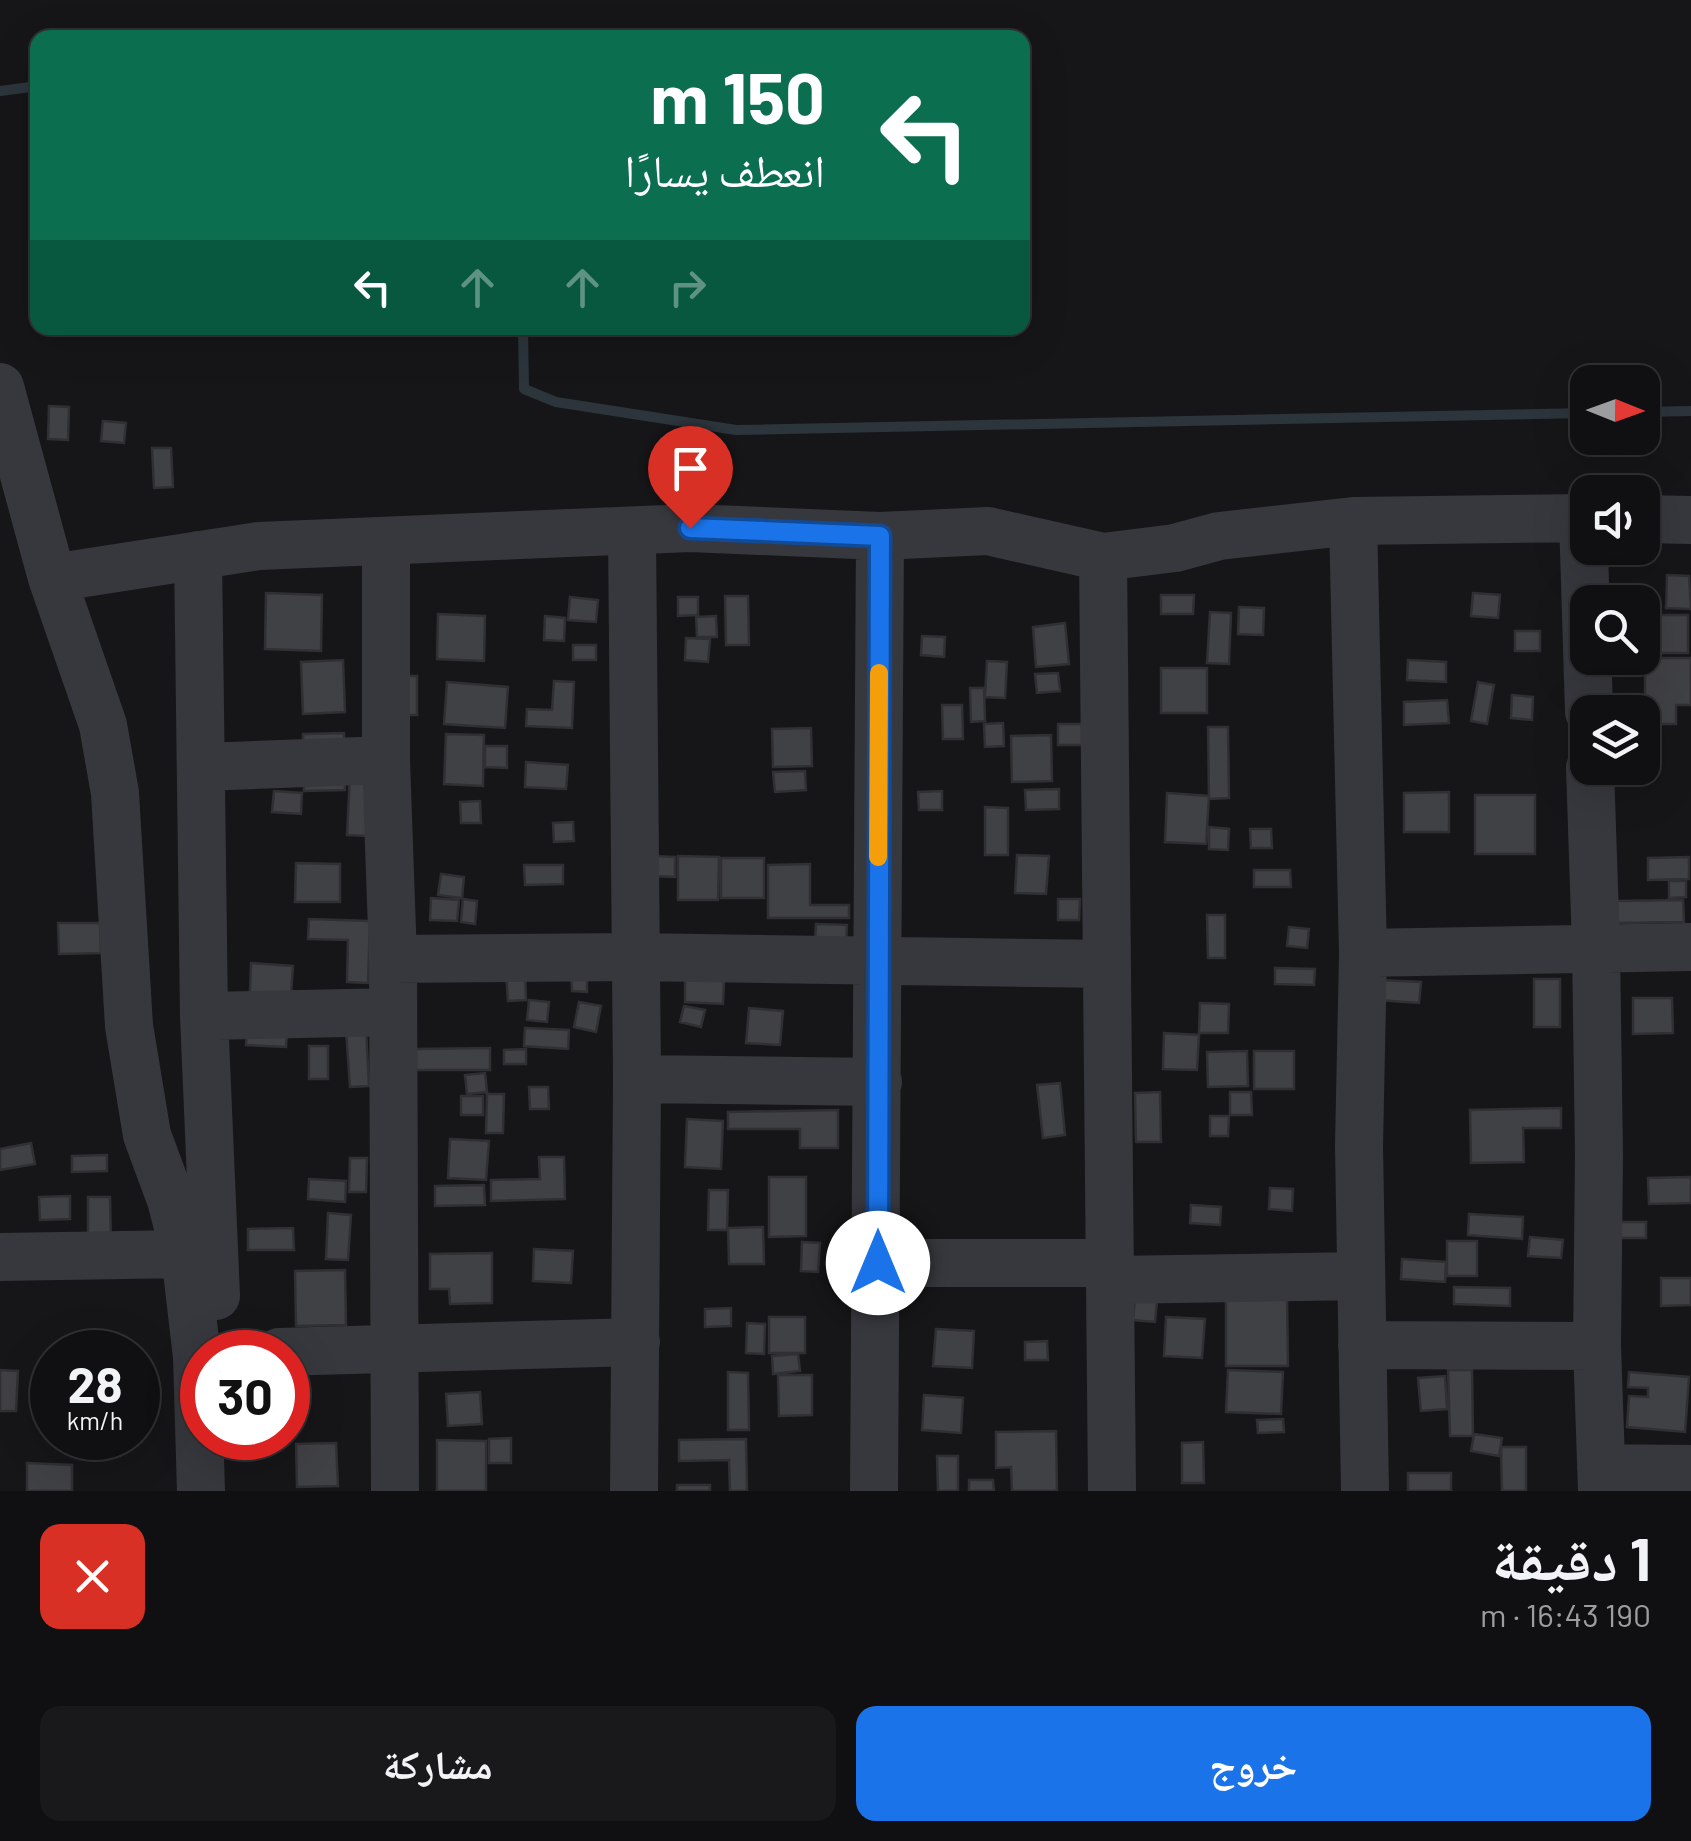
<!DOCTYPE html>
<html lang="ar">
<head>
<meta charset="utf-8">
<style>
	:root { --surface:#101012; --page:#19191b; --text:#f1f3f6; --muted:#9c9d9f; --line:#303032; --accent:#1a73e8 }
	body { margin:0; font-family:Barlow,"Noto Naskh Arabic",sans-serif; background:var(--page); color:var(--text); direction:rtl; height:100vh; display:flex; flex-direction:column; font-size:38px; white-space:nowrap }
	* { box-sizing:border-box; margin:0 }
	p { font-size:32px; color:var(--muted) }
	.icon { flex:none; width:55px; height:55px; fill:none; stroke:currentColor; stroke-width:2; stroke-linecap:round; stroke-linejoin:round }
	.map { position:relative; height:1491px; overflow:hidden; direction:ltr }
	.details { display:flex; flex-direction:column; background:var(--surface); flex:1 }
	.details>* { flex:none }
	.top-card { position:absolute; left:30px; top:30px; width:1000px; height:305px; border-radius:20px; box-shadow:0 10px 40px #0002,0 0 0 2px var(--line); direction:rtl; background:#0b6e4f; color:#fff; overflow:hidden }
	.needle { width:65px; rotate:91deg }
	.controls { position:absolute; left:1570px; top:365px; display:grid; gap:20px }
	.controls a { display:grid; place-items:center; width:90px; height:90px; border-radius:20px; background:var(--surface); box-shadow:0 10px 40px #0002,0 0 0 2px var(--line); font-size:50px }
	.speed { position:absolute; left:30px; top:1330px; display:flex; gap:20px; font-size:50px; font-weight:700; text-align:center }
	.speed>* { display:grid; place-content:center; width:130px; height:130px; border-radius:50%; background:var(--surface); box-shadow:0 10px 40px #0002,0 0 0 2px var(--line); line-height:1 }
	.speed small { font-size:25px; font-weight:400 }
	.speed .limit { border:15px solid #d22; background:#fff; color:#111 }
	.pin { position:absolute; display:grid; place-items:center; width:85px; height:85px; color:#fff; margin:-102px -42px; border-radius:50% 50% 50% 0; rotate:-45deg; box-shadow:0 0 10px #0007 }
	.pin .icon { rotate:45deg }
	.me { position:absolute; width:110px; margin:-55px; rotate:0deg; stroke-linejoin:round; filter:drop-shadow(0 0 8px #0008) }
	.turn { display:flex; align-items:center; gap:35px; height:210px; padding:0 40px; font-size:45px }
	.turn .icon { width:130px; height:130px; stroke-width:2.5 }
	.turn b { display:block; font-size:70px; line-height:85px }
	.lanes { display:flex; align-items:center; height:95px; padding:0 40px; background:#0003; justify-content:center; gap:50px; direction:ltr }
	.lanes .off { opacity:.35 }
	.round { display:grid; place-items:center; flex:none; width:105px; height:105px; border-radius:20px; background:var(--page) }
	.overview { display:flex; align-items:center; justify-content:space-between; height:170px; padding:0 40px }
	h1 { font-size:60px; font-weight:700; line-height:75px }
	.button { display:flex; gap:20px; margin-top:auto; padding:20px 40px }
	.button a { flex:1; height:115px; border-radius:20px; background:var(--accent); color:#fff; font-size:40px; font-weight:700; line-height:115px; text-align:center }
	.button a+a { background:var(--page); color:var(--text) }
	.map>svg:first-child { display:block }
</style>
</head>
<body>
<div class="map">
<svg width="1691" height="1491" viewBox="0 0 1691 1491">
	<rect width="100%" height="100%" fill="#161618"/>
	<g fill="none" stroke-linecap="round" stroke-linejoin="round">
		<path stroke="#2c353c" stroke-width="10" d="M0 91 38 86
			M523 328 524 389 556 402 736 430 1588 413
			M1642 412 1691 411"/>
	</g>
	<path fill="#404145" stroke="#303034" stroke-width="2.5" d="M49 406 69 407 68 440 48 439Z
		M103 421 126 423 124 443 101 441Z
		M152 448H171L173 487 154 488Z
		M1667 575 1689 576 1691 609 1666 608Z
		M266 593 322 595 321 651 265 649Z
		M1473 593 1500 595 1498 618 1471 616Z
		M1161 595H1194L1193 614H1161Z
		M725 596H748L749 645H726Z
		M570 597 598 600 596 622 568 620Z
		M678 597H698V615L678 616Z
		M1239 607 1264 608 1263 635 1238 634Z
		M1210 612 1231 613 1229 664 1207 663Z
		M438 614 485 616 484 661 437 659Z
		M1654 615H1688V653H1654Z
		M545 616 565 618 564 641 544 640Z
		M716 616 717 637H697L696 617Z
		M1065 623 1069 664 1036 667 1033 627Z
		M1515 631H1540V651H1515Z
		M922 636 945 637 944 657 921 655Z
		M686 638 710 639 708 662 685 660Z
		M573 645H596V660H573Z
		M1645 658H1691V705H1676V724H1642V712H1618V707H1645Z
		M343 660 345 712 303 714 301 662Z
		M1408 660 1446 662V682L1407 680Z
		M987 661 1007 662 1005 698 985 697Z
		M1161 668H1207V713H1161Z
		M1058 673 1060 691 1037 693 1035 674Z
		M397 676H417V715H397Z
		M554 681 574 682 572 728 526 726 527 709 552 710Z
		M447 682 508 687 505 728 444 724Z
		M1478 682 1494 685 1487 724 1471 721Z
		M970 688H984L985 721 971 722Z
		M1512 695 1533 697 1532 720 1511 718Z
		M1447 700 1449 723 1404 725V702Z
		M942 705H962L963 739H943Z
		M1003 723 1004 746 985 747 984 724Z
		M1058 724H1082V745H1058Z
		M1208 727H1228L1229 798 1209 799Z
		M811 728 812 766 773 767 772 729Z
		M344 733 345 790 304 791 303 734Z
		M446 734 484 735 483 786 444 784Z
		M1051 735 1052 781 1012 782 1011 736Z
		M485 746H507V768L485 767Z
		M526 762 568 765 566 789 525 787Z
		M805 771 806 790 775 792 773 772Z
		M350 775 369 776 367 836 347 835Z
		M1059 789V809L1026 810 1025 790Z
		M274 791 302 793 301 814 272 812Z
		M942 791V810H919L918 792Z
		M1449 792V832H1404V793Z
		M1167 793 1209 796 1206 844 1165 842Z
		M1475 795H1535V854H1475Z
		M480 801 481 823H461L460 802Z
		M985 807 1008 808V855H985Z
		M573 822 574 841 554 842 553 823Z
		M1209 827 1229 829 1228 850 1209 849Z
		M1250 829H1271L1272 848H1251Z
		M1017 855 1049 856 1046 894 1015 893Z
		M654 856 675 857V877L653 876Z
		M678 856 719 857 718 900H678Z
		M1689 857V879L1648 880V858Z
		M721 858H764V898H721Z
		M296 863 340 864V902H295Z
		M810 864V905H849V918H768V865Z
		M524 865H563V884L525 885Z
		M1254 870H1290L1291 887H1254Z
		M441 874 464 877 462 898 438 895Z
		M1669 881H1686V897L1669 898Z
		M431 898 459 900 457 921 430 920Z
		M463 899 477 901 475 924 461 922Z
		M1058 899H1080L1079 920H1058Z
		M1683 900 1684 922 1617 923V901Z
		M1207 915H1225V958H1208Z
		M309 919 370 921 368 983 347 982 348 940 308 939Z
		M58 923H100L101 953 59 954Z
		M816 924 847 925 846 942 815 941Z
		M1289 927 1309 929 1307 948 1287 946Z
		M251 963 293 966 291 995 250 992Z
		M1275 968 1315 969 1314 985 1275 984Z
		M525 971 526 1000 508 1001 506 972Z
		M571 971H587V992L572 991Z
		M685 979 724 981 723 1004 685 1002Z
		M1534 979H1560V1027H1534Z
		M1380 980 1421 982 1419 1003 1378 1000Z
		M1633 998H1672L1673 1033 1633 1034Z
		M529 1000 549 1002 547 1022 527 1020Z
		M579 1002 601 1006 596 1032 574 1027Z
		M1200 1003 1229 1004 1228 1033H1199Z
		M684 1006 705 1010 701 1027 680 1022Z
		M749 1008 783 1011 780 1045 746 1043Z
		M248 1017 288 1019 286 1047 246 1045Z
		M525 1028 569 1030 568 1049 524 1046Z
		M346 1030H366L369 1086 350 1087Z
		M1164 1033 1199 1035 1197 1070 1163 1069Z
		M309 1046H328V1079H309Z
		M490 1048V1070H416V1049Z
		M526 1049V1064H504V1050Z
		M1247 1051 1248 1086 1208 1087 1207 1052Z
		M1254 1051H1294V1089H1254Z
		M485 1073 487 1092 467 1094 465 1075Z
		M1060 1083 1065 1135 1043 1138 1037 1085Z
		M529 1087H548L549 1109H530Z
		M1160 1092 1161 1142H1136L1135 1093Z
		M1230 1092H1251L1252 1115H1230Z
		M487 1094H504L503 1133H486Z
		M461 1096H483V1115H461Z
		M1561 1108V1128H1523L1524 1162 1471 1163 1470 1110Z
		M838 1110V1148H800V1129H728V1112Z
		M1210 1116H1229L1228 1136H1210Z
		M687 1119 723 1121 721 1169 685 1167Z
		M450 1139 489 1141 486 1180 448 1178Z
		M31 1143 35 1164 0 1170V1149Z
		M107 1155V1171L72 1172V1156Z
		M539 1157H564L565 1199 491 1201V1180L540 1179Z
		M350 1158H367L366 1192H349Z
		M769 1177H806V1236L769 1237Z
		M1691 1177V1203L1649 1204 1648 1178Z
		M309 1179 346 1181 345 1202 308 1199Z
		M484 1185 485 1205 435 1206V1186Z
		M1270 1188 1293 1189 1292 1211 1269 1209Z
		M709 1190H728L727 1230H708Z
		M70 1196V1219L40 1220 39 1197Z
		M88 1197H110L111 1247H88Z
		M1191 1205 1221 1207 1220 1225 1190 1223Z
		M328 1213 351 1215 348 1260 326 1259Z
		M1469 1214 1523 1217 1522 1239 1468 1235Z
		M1621 1222H1646V1238H1620Z
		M763 1227 764 1264H729L728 1228Z
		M293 1228 294 1250H248V1229Z
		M1530 1237 1563 1240 1561 1258 1528 1256Z
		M1447 1241H1477V1276H1447Z
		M802 1242 820 1243 818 1272 801 1271Z
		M534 1249 573 1251 571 1283 533 1281Z
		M492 1253V1303L450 1304 449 1289H430V1254Z
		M1402 1259 1446 1262 1445 1282 1401 1279Z
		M345 1270 346 1325 296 1326 295 1271Z
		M1661 1278H1691V1305L1661 1306Z
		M1454 1287 1510 1288V1306L1454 1304Z
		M1287 1297 1288 1366H1226V1298Z
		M1135 1299 1157 1301 1155 1322 1133 1320Z
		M731 1308V1326L705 1327V1309Z
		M769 1317H805V1353H769Z
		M1166 1317 1205 1319 1202 1358 1164 1356Z
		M747 1323 765 1324 764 1354 746 1353Z
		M936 1329 974 1331 972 1368 933 1366Z
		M1047 1341 1048 1360H1025V1342Z
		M798 1354 800 1371 773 1374 772 1356Z
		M0 1370 18 1371 16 1411H0Z
		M1228 1370 1283 1372 1281 1414 1226 1412Z
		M1448 1370H1472L1473 1436H1450Z
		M728 1372 748 1373 749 1430H728Z
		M1629 1372 1689 1377 1685 1432 1627 1427 1629 1396 1648 1397V1388L1628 1387Z
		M778 1375H812V1415L779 1416Z
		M1445 1376 1447 1409 1421 1411 1418 1378Z
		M480 1392 482 1424 448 1426 446 1394Z
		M924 1395 963 1398 961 1433 922 1430Z
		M288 1402H290L289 1439 270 1438H288Z
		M1283 1419 1284 1432 1258 1433 1257 1420Z
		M1056 1431 1057 1491H1012L1011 1467 996 1468V1432Z
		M1474 1434 1502 1438 1499 1456 1471 1451Z
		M511 1438V1463H489V1439Z
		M746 1439 747 1491H730L729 1460 679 1461V1440Z
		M437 1440 486 1441V1491H437Z
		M1203 1442 1204 1483H1182V1443Z
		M336 1443 338 1486 297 1487 296 1444Z
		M1501 1447H1526V1491H1502Z
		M937 1456H958V1491H938Z
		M27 1463 72 1465V1491H27Z
		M1408 1473H1451V1491H1408Z
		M969 1480H993L994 1491H969Z
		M677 1485H710V1491H677Z"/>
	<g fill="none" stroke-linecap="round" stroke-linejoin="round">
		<path stroke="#37383d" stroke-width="48" d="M0 387 52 578 103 725 115 793 129 1026 147 1135 171 1200 185 1254 197 1357 201 1491
			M1583 518 1589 712
			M1642 519 1691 520
			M1353 521 1363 953 1359 1146 1365 1491
			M632 533 637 1079 634 1491
			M386 541V760L393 959 395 1491
			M198 555 204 1016 216 1296
			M1103 557 1112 1491
			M52 578 259 546 690 528 880 536 988 531 1103 557 1175 548 1219 536 1353 521 1588 518
			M202 767 386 760
			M1590 768 1596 947 1599 1155 1597 1346 1602 1491
			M1363 953 1691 947
			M393 959 635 957 1107 964
			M204 1016 393 1012
			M637 1079 878 1082
			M0 1257 185 1254
			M877 1263H1111
			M1112 1280 1361 1276
			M1362 1345 1597 1346
			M279 1352 636 1342
			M1601 1468 1691 1469
			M874 1491 880 536"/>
	</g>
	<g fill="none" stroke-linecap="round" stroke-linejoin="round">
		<defs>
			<path id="route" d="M690 528 880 536 878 1263"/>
		</defs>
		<use href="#route" stroke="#114b97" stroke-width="25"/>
		<use href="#route" stroke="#1a73e8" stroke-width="18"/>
		<path stroke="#f59e0b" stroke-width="18" d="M878 857 879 673"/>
	</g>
</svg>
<div class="controls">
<a><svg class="needle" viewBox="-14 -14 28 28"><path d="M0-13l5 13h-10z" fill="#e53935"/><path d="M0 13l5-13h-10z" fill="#9c9d9f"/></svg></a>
<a><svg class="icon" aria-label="sound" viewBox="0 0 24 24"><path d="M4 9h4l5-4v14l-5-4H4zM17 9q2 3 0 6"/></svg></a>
<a><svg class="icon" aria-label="search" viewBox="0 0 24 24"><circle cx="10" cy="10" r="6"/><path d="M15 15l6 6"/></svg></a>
<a><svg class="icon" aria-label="layers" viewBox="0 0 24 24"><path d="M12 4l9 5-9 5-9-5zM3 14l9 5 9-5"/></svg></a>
</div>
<div class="speed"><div>28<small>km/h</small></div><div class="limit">30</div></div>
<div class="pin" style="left:690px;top:528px;background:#d93025"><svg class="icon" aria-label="arrive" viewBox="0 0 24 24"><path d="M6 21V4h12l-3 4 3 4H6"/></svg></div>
<svg class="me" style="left:878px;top:1263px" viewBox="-20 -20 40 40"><circle r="19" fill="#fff"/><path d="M0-13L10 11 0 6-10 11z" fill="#1a73e8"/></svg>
<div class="top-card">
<div class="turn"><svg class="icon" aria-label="left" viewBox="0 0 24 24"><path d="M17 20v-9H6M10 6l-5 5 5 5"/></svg><div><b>150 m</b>انعطف يسارًا</div></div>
<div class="lanes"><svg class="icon" aria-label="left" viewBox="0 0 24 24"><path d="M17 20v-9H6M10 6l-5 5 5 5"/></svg><svg class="icon off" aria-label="ahead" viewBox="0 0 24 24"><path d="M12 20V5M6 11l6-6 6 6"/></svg><svg class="icon off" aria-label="ahead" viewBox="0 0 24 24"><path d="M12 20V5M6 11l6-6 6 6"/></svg><svg class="icon off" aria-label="right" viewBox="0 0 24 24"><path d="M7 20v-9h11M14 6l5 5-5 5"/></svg></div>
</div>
</div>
<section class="details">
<div class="overview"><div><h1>1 دقيقة</h1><p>190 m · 16:43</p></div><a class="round" style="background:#d93025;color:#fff"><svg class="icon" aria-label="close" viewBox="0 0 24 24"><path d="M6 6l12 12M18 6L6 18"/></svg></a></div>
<div class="button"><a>خروج</a><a>مشاركة</a></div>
</section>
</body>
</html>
